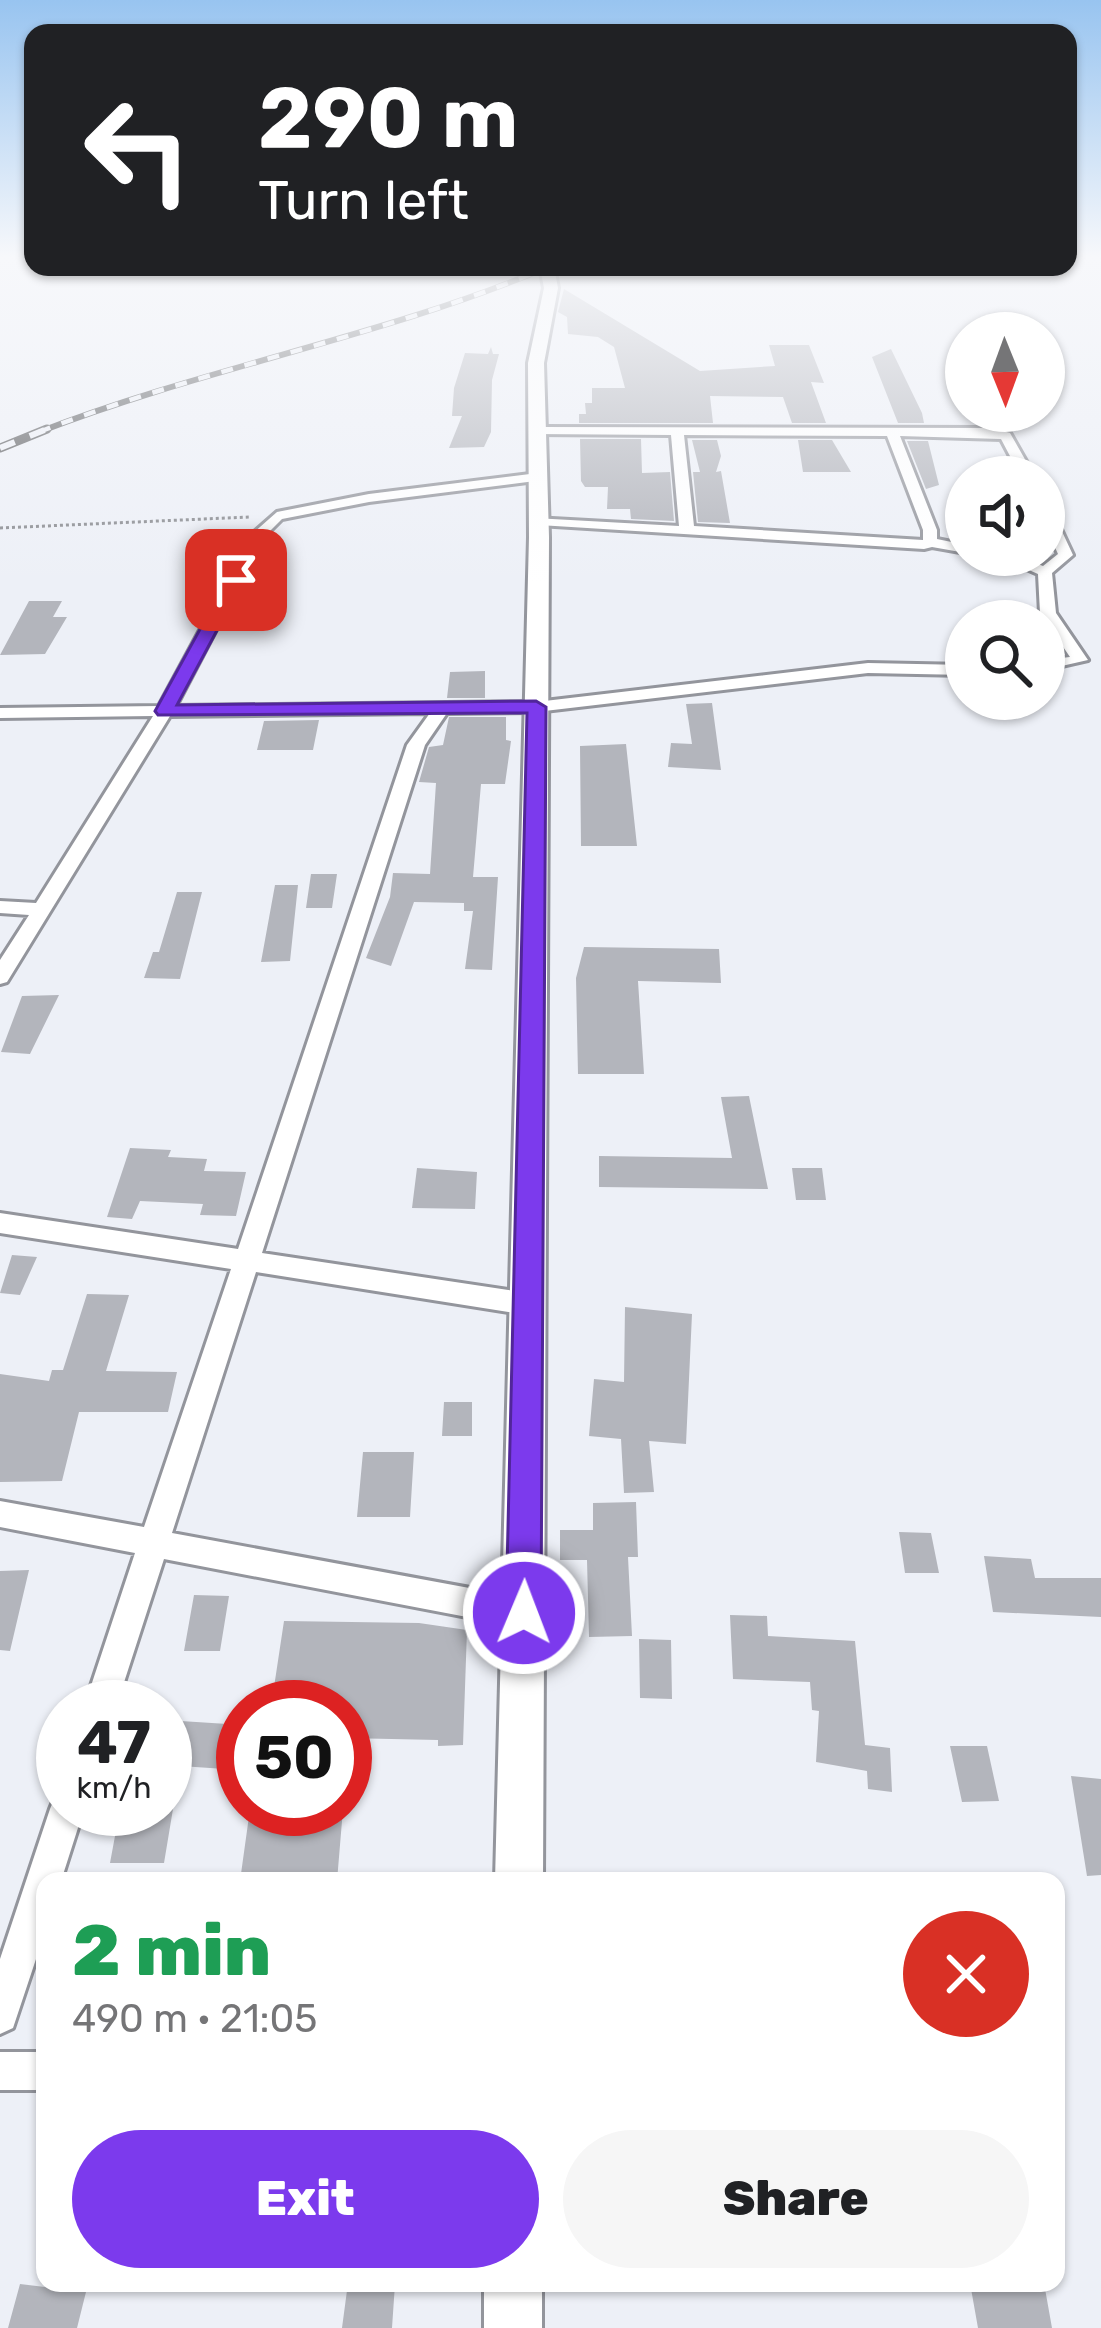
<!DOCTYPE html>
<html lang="en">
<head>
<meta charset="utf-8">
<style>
	:root { --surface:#fff; --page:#f6f6f6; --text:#202124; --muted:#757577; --accent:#7c3aed }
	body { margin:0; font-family:Rubik,sans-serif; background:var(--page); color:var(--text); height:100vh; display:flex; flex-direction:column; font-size:45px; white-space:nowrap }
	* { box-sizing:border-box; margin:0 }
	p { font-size:39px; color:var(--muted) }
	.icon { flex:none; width:66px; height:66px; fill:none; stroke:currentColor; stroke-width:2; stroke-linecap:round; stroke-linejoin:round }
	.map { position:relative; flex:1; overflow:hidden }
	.side { position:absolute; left:36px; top:1872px; width:1029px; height:420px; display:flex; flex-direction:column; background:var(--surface); border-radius:24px; box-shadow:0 3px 9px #0004 }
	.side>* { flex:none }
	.hud { position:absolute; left:24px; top:24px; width:1053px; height:252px; border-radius:24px; box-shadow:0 3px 9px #0004; background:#202124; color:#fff; overflow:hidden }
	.needle { width:78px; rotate:179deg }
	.tools { position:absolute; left:945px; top:312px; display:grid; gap:24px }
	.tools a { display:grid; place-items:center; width:120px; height:120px; border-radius:50%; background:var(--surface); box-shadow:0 3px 9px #0004; font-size:60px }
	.speed { position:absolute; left:36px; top:1680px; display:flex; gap:24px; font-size:60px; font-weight:700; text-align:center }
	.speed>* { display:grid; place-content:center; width:156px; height:156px; border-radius:50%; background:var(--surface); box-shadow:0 3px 9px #0004; line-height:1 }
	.speed small { font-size:30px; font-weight:400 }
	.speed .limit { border:18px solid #d22; background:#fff; color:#111 }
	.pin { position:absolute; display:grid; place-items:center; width:102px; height:102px; color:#fff; margin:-51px; border-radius:24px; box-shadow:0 6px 18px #0006 }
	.me { position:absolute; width:132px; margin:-66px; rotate:1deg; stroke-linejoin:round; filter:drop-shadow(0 0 9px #0008) }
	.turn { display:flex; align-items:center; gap:42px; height:252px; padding:0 36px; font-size:54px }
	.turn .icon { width:156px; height:156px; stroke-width:2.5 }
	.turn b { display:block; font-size:84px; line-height:102px }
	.round { display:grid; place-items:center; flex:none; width:126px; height:126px; border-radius:63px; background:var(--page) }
	.headline { display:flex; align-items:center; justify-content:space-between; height:204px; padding:0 36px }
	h1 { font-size:72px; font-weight:800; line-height:90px; color:#1e9e55 }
	.primary-button { display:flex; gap:24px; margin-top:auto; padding:24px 36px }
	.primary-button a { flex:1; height:138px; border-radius:72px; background:var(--accent); color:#fff; font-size:48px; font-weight:800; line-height:138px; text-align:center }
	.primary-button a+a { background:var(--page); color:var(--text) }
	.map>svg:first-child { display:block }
</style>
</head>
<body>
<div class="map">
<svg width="1101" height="2328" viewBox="0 0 1101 2328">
	<rect width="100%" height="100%" fill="#edf0f7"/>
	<path fill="#b3b5bc" d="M564 289 700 371 775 366 769 345H809L824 383 811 382 826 423H792L783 397 710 396 713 423H579V414H586L585 403H592V388H625L614 347 598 337 568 334 567 317 558 312Z
		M491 347 493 354H499L492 380 491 432 484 447 449 448 462 416H452L454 388 465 353 488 354Z
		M891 349 922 413 924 423H898L872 357Z
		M580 439H641L642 473 670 472 674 521 631 519 630 509H607L608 487H585L581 481Z
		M692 440H717L721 456 716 472 721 471 730 523 698 522 693 472H700Z
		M798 440H832L851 472H803Z
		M907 441H928L939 485 926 489Z
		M29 601H62L53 617H67L45 654 0 655Z
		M485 671V698H447L450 672Z
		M712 703 721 770 668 767 671 743 692 744 686 704Z
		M449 717H506V740L511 741 505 784H481L473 877H498L492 970 465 969 473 911H464V903L414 902 391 966 366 958 390 897 393 873 430 874 436 783 419 782 429 747 443 745Z
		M319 720 313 750H257L264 721Z
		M626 744 637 846H581L580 746Z
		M311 874H337L332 908H306Z
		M275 885H298L290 961 261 962Z
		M177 892H202L180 979 144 978 153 952H159Z
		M584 947 719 949 721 983 638 981 644 1074H578L576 978Z
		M59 995 30 1054 1 1052 22 996Z
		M749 1096 768 1189 599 1187V1156L732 1158 721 1097Z
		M130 1148 171 1150 168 1157 207 1159 204 1171 246 1172 236 1216 200 1215 203 1204 140 1201 132 1219 107 1217Z
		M417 1168 477 1172 475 1209 412 1208Z
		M792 1168H822L826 1200H796Z
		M12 1255 37 1257 20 1295 0 1293Z
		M87 1294 129 1295 106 1371 177 1372 168 1412H79L62 1481 0 1482V1374L49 1381 52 1370H63Z
		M625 1307 692 1314 686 1444 649 1441 654 1492 624 1493 621 1439 589 1436 594 1379 624 1382Z
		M444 1402H472V1436H442Z
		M363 1452H414L410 1517H357Z
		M636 1502 638 1557H628L632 1636 589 1637 587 1560H560V1530H593V1503Z
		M899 1532 931 1533 939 1573H905Z
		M984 1556 1031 1559 1035 1578H1101V1617L993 1612Z
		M29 1570 10 1651 0 1650V1571Z
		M194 1595 229 1596 220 1651H184Z
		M730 1615 767 1616 768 1636 855 1641 865 1745 890 1748 892 1792 868 1789 867 1771 816 1762 819 1711 812 1710 810 1682 733 1679Z
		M284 1621 419 1623 467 1630 463 1745 438 1746V1740L345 1738V1707H271Z
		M639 1639 671 1640 672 1699 640 1698Z
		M165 1720 243 1725 240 1770 165 1765Z
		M950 1746H987L999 1801 962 1802Z
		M1071 1776 1101 1779V1875L1087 1876Z
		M120 1809H173L164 1863H110Z
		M250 1809H343L337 1881H240Z
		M348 2283 395 2284 392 2328H342Z
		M970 2283H1044L1052 2328H978Z
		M20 2284 86 2292 77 2328H8Z"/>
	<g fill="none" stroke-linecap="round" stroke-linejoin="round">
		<defs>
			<path id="minor" d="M538 427 992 428 1010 433 1035 477H1021L1001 439 900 436 937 530V539L966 545V553L932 547 924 549 539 525 532 521 534 518 679 526 671 435 534 434 532 431ZM684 435 887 436 923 530V540L694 526Z
				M538 473 543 474V480L369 502 282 519 265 536 176 706 536 702 868 663 966 665V675L868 673 536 712 447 713 425 745 262 1253 528 1293 537 1296 541 1304 537 1312 528 1315 256 1272 172 1533 524 1598 535 1602 540 1613 535 1624 524 1628 164 1559 116 1707H84L135 1553 0 1527V1501L144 1527 231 1269 0 1233V1213L238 1249 407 745 430 713 170 716 7 982 0 984V960L29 915 0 913V901L36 903 153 716 0 718V708L159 706 252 534 277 512 369 494Z
				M1044 504 1051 508 1073 555 1052 573 1056 613 1088 660 1044 670V660L1070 657 1040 613 1038 574 995 555H1015L1043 566 1058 554 1044 523Z
				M63 1794V1809H84L61 1881H45V1932L13 2028 0 2034V1959L50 1809 55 1797Z
				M0 2052H45V2090H0Z"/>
			<path id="secondary" d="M540 267H554L558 288 544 363 549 537 543 1881H495L529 537 528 363 544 288Z
				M484 2283H542V2328H484Z"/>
		</defs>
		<use href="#minor" stroke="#93959c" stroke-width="6"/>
		<use href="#secondary" stroke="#93959c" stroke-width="6"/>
		<path stroke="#888a8f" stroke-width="3" stroke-dasharray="3 3" stroke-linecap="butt" d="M0 528 249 517"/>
		<use href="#minor" fill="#fff" fill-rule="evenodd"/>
		<use href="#secondary" fill="#fff" fill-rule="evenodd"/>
		<defs>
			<path id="rail-far1" d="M39 432C206 367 383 337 548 267"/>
			<path id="rail" d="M0 448 47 429"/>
		</defs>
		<use href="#rail-far1" stroke="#57595c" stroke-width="6"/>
		<use href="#rail" stroke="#57595c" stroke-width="9"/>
		<use href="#rail-far1" stroke="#edf0f7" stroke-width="4.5" stroke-dasharray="12" stroke-linecap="butt"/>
		<use href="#rail" stroke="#edf0f7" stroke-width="6" stroke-dasharray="16" stroke-linecap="butt"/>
	</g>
	<linearGradient id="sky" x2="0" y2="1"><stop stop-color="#98c4f0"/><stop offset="0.44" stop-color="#f7f8fb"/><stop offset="1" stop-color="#f7f8fb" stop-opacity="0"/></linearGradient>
	<rect width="1101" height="584" fill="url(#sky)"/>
	<path fill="#7c3aed" stroke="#51269a" stroke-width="3" d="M236 575 244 580 177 705 536 701 546 707 541 1613 536 1625 524 1630 511 1625 506 1613 527 713 158 715 155 711 227 580Z"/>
</svg>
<div class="tools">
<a><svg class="needle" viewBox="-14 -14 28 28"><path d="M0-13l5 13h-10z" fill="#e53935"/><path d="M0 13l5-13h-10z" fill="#757577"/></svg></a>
<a><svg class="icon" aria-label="sound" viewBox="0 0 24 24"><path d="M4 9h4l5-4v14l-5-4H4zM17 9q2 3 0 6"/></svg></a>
<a><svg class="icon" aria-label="search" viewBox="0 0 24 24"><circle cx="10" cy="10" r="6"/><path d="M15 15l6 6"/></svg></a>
</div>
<div class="speed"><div>47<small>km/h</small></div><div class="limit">50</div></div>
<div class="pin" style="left:236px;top:580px;background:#d93025"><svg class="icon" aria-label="arrive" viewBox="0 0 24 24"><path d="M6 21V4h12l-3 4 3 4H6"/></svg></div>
<svg class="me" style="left:524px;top:1613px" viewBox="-20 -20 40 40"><circle r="17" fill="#7c3aed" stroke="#fff" stroke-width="3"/><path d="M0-11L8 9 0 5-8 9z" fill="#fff"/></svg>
<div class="hud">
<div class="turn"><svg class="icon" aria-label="left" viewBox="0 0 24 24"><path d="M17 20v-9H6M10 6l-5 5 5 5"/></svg><div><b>290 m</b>Turn left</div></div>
</div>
<section class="side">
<div class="headline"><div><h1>2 min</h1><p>490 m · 21:05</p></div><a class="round" style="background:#d93025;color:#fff"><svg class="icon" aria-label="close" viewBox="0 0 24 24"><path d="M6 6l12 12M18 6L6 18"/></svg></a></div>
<div class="primary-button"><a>Exit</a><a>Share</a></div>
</section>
</div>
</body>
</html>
